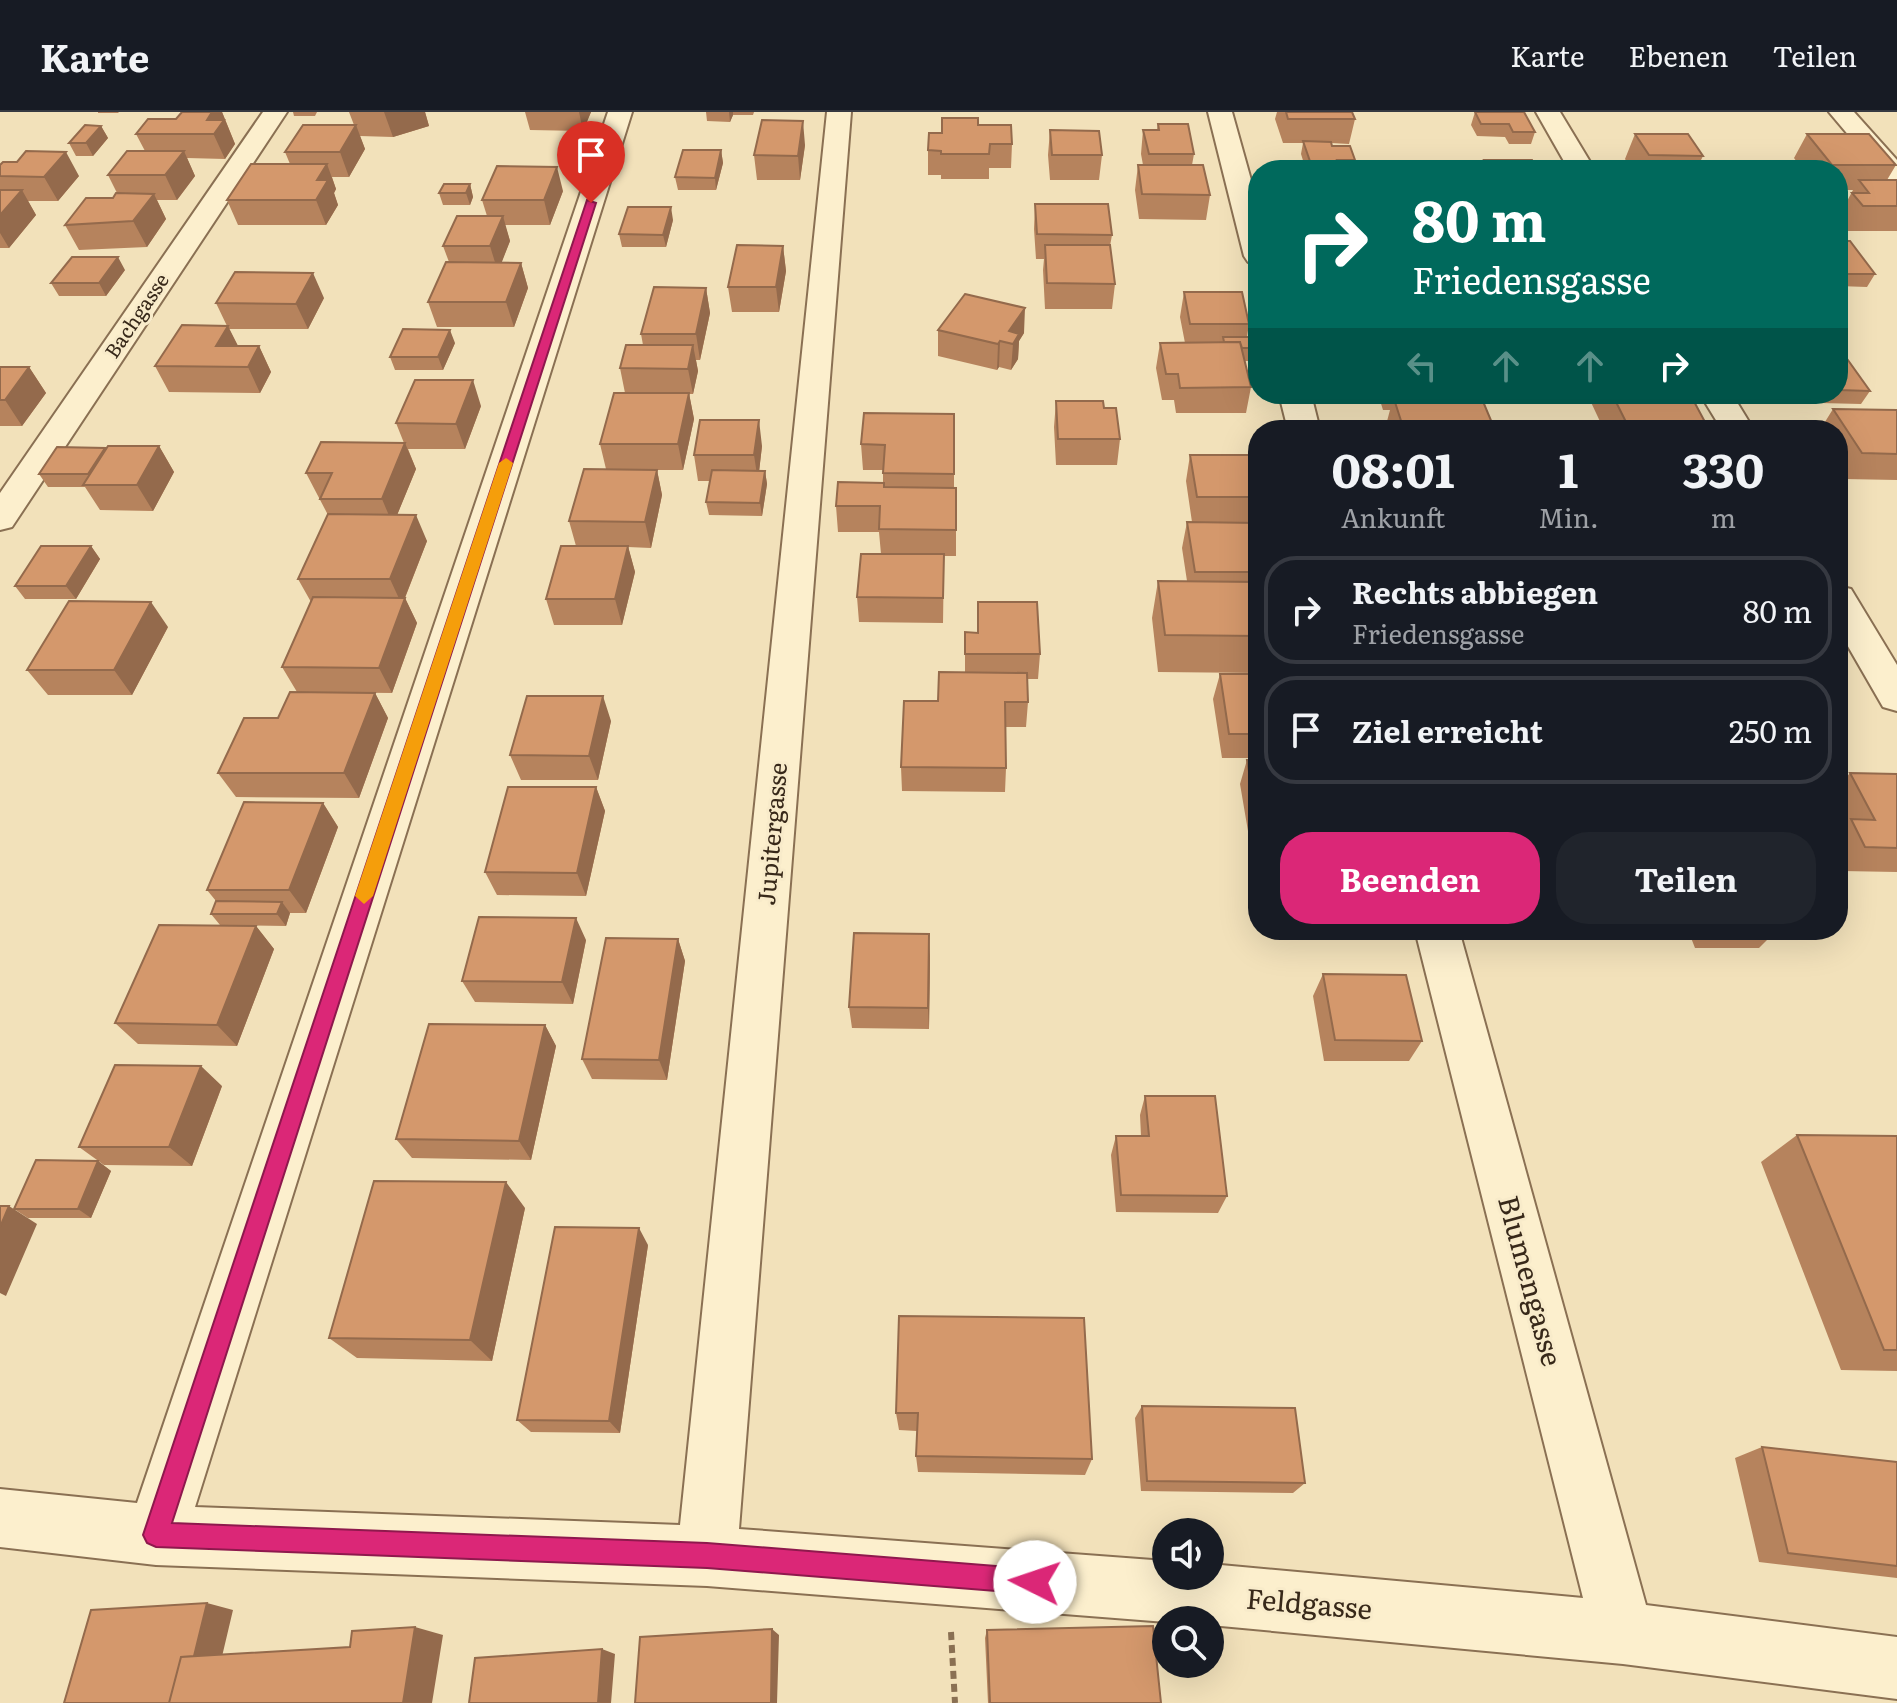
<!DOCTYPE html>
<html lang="de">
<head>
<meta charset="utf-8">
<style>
	:root { --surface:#171b24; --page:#20242c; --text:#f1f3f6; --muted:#9ea1a6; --line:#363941; --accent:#db2777 }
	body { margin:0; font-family:Literata,serif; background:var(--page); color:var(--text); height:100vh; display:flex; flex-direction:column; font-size:30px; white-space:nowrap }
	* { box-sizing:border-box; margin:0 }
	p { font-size:26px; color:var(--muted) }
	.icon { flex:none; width:44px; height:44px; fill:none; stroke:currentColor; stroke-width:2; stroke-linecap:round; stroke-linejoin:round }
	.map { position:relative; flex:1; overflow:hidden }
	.side { position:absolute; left:1248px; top:308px; width:600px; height:520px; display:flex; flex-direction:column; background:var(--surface); border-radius:32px; box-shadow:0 8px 32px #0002 }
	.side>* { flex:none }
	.banner { position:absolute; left:1248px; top:48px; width:600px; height:244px; border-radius:32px; box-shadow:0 8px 32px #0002; background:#00695c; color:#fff; overflow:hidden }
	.buttons { position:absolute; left:1152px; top:1406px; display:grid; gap:16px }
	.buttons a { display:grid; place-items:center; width:72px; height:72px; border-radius:50%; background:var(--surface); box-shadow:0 8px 32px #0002; font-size:40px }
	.pin { position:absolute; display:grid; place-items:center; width:68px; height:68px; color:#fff; margin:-82px -34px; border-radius:50% 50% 50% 0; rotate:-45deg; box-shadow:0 0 8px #0007 }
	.pin .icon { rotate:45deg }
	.me { position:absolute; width:88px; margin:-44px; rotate:274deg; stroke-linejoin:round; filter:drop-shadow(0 0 6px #0008) }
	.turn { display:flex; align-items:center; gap:28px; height:168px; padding:0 32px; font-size:36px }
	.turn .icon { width:104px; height:104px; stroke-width:2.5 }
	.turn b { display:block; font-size:56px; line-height:68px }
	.lanes { display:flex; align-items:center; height:76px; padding:0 32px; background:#0003; justify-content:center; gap:40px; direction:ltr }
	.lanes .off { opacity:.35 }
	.eta { display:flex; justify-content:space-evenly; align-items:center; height:136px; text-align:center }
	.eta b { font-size:48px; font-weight:700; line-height:56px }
	.cta { display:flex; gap:16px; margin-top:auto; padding:16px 32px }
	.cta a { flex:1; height:92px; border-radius:32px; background:var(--accent); color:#fff; font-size:32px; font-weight:700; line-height:92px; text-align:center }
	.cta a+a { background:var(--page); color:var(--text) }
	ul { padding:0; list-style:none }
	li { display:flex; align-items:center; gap:24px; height:108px; margin:0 16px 12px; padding:0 16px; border:4px solid var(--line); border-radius:32px }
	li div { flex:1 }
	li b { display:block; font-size:30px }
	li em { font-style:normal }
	header { display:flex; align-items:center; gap:48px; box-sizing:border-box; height:112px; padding:0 40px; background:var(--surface); border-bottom:2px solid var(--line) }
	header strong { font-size:38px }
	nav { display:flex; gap:44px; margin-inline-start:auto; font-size:28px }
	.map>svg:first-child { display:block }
</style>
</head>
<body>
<header>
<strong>Karte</strong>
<nav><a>Karte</a><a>Ebenen</a><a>Teilen</a></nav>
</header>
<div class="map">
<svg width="1897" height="1591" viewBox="0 0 1897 1591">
	<rect width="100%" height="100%" fill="#f2e1ba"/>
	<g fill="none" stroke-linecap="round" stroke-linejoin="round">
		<defs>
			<path id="street" d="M263 0H287L12 415 0 418V381Z
				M608 0H632L195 1395 680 1413 827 0H851L739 1417 1166 1449V1464H1210V1452L1583 1486 1415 818H1459L1646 1493 1897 1525V1587L1623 1552 1210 1513V1508L1166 1510 707 1474 156 1453 0 1435V1377L137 1391Z
				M1208 0H1232L1258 93V152L1248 150 1244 144Z
				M1536 0H1560L1595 58H1569Z
				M1829 0H1854L1897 48V72L1888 70Z
				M1279 282H1311L1320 318H1288Z
				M1700 282H1732L1754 318H1722Z
				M1838 474 1851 477 1897 553V599L1883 595 1838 517Z"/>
		</defs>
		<use href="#street" stroke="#8a7053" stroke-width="4"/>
		<path stroke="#8a7053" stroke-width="6" stroke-dasharray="8 5" stroke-linecap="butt" d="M951 1520 955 1591"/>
		<use href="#street" fill="#fcefcd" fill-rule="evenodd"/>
	</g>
	<path fill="#b6835d" d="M98 0H119L118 1H98Z
		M182 0H238H222L235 32 225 47 187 46 195 64 177 88H157L166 107 147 135 79 138 65 113 113 86 117 81 108 63 145 39 136 22 176 7Z
		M293 0H317L315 4H294Z
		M349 0H425L429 14 393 25 360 24 365 37 349 65H332L336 77 334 81 338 93 326 113H238L227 88 290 52 285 40 354 13Z
		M525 0H591L583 19 530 18Z
		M706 0H754L753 3H733L730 10 707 9Z
		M1277 0H1352L1355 7 1349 32 1331 31 1332 34 1355 48 1353 58H1306L1301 42 1303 31H1283L1275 7Z
		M1475 0 1535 20 1531 32H1509L1505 25 1477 24 1471 13Z
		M1158 12 1194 42 1192 53 1210 83 1206 108 1139 107 1135 78 1138 53H1143L1141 42 1143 18H1157Z
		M978 13 1012 32 1011 56H989V67H941V63H928V38L942 21Z
		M101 14 108 26 93 44H76L69 31Z
		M1050 18 1102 43 1099 68H1050L1048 43Z
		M1635 22 1703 44 1696 58H1632L1625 47Z
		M1807 22 1896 53 1887 68H1897V119H1848L1838 106 1853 78H1838V58H1803L1794 46Z
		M805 33 800 68H757L754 43Z
		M721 38 723 51 716 78H678L675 65Z
		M1484 48 1537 58H1480Z
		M0 53 79 64 58 89H28L36 103 9 136H0Z
		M470 72 473 85 470 93H443L439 81Z
		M563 79 550 113H505L510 129 501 151H521L528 176 514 215H437L428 190 449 150 443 134 487 104 482 88Z
		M1035 92 1112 123 1110 134 1115 172 1112 197H1045L1043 158 1044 147H1036L1034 117Z
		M673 108 666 135H622L619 122Z
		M1838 129 1875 162 1867 175 1838 174Z
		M783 134 786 159 779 200H732L728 175Z
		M125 158 106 184H59L51 171Z
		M706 176 710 201 700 248H696L698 259 693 282H689L694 307 683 358H657L662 383 651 436 628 435 635 460 622 513H554L546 487 576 434 569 409 606 357 600 332 625 281 620 256 643 233 641 222Z
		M1184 180 1249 212 1247 225 1258 236V249H1245L1251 275 1246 301H1176L1174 288H1162L1156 256 1160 231H1185L1180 205Z
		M324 186 308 217H229L238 234H259L271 260 260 281 169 280 155 254 227 214 216 191Z
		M938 218 1024 221 1019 229 1018 247 1011 258 999 255 997 258 938 244Z
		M455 231 443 258H395L390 245Z
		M1838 244 1870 279 1861 292 1820 291 1814 282H1838Z
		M0 255H29L46 281 22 314H0Z
		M1378 282H1467L1465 287 1495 318H1388L1386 313 1390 298H1383Z
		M1591 282H1690L1705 310 1701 318H1604L1589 286Z
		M1056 289 1104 296 1120 327 1117 353H1056L1054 315Z
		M481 294 465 337H408L416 357 397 403 427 429 405 486 417 511 392 581 297 580 282 555 311 490 298 467 328 403 306 361 404 331 396 311Z
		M1833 297 1897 298V368L1844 367 1838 357V318H1820Z
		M954 302V376H956V444H944L943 511 859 510 857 485 881 442 879 420H838L836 394 883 371V358H863L861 332Z
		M159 334 174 360 153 399 100 398 85 375H48L39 362 105 336 106 337Z
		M762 334 759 359H765L767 372 762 404 709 403 706 390 710 369H698L694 343Z
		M1190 343H1258V561L1158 560 1152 506 1158 469H1187L1182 436 1187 410H1192L1186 369Z
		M91 434 100 447 76 487H25L15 474Z
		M978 490 1040 542 1038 567H1027L1028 590 1026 615H1006V656L1005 680 902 679 901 655 938 589 965 561V520L978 521Z
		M168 515 132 583H48L27 558Z
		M1220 562H1258V646H1222L1213 587Z
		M375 581 388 606 359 686 236 685 218 661 278 606Z
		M611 609 598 668H521L510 643Z
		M1247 648H1258V725H1249L1240 672Z
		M1850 661 1897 662V760L1842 759 1838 750V721L1844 715 1838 703V675Z
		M596 675 605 699 586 784 497 783 485 760Z
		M323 691 338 715 306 801H290L286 814 220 813 211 802 216 789 207 778Z
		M256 814 274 837 237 934 138 932 115 911Z
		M1688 818H1777L1759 836H1695Z
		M678 827 685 849 667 968 592 967 582 947Z
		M586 828 573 892 475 890 462 869Z
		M930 844 929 917 852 916 849 895Z
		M1323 862 1422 929 1409 949H1324L1313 884Z
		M545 913 556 934 531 1048 412 1046 396 1027Z
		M222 974 192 1054 104 1053 79 1035Z
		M1145 984 1227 1084 1218 1101 1116 1100 1111 1043 1116 1024H1141L1140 1003Z
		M1797 1023 1897 1024V1259L1841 1258 1761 1050Z
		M98 1049 111 1059 91 1106H28L14 1097Z
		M525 1096 492 1249 357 1246 329 1226Z
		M648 1133 620 1321 531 1320 517 1308Z
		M1084 1206 1092 1347 1085 1363 918 1360 916 1344 917 1319 899 1318 896 1301Z
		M1142 1294 1305 1371 1293 1381 1141 1379 1135 1306Z
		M1762 1335 1897 1350V1466L1759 1450 1735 1346Z
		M987 1518 1161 1591H988L985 1526Z"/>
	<path fill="#946a4c" d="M212 0H222L235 32 225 47 207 8Z
		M384 0H425L429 14 393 25Z
		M579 0H591L583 19Z
		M729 0H733V3L730 10Z
		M803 9 805 33 800 68 798 44Z
		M356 13 365 37 349 65 340 40Z
		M101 14 108 26 93 44 86 31Z
		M721 38 723 51 716 78 715 66Z
		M184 39 195 64 177 88 165 63Z
		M66 40 79 64 58 89 44 65Z
		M327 52 336 77 334 81 338 93 326 113 316 88 317 68Z
		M557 55 563 79 550 113 544 88Z
		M470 72 473 85 470 93 466 81Z
		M22 78 36 103 9 136 0 121V103Z
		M154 82 166 107 147 135 133 109Z
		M671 95 673 108 666 135 663 123Z
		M503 104 510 129 498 160 490 134Z
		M783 134 786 159 779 200 776 175Z
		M118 145 125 158 106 184 99 171Z
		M521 151 528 176 514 215 506 190Z
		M313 161 324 186 308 217 296 192Z
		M706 176 710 201 700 248 696 222Z
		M1025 196 1024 221 1019 229 1018 247 1011 258 1013 232 1009 219Z
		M228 214 241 240 216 234Z
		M450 218 455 231 443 258 438 245Z
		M1000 229 999 255 997 258 998 232Z
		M693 233 698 259 693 282 688 257Z
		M259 234 271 260 260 281 248 255Z
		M29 255 46 281 22 314 5 288Z
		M473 268 481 294 465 337 456 312Z
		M689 281 694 307 683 358 678 332Z
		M759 308 762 334 758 369 754 343Z
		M405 331 416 357 393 413 382 387Z
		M159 334 174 360 153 399 137 373Z
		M657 358 662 383 651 436 645 410Z
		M765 359 767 372 762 404 760 391Z
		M416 403 427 429 402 493 390 467Z
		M91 434 100 447 76 487 66 474Z
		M628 434 635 460 622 513 615 487Z
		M405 486 417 511 392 581 379 556Z
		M151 490 168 515 132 583 114 558Z
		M375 581 388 606 359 686 344 661Z
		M603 584 611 609 598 668 589 644Z
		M596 675 605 699 586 784 577 761Z
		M323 691 338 715 306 801 289 778Z
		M282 790 290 801 286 814 277 802Z
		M576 806 586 828 573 892 562 870Z
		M256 814 274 837 237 934 217 913Z
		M929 822 930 844 929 917 928 896Z
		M678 827 685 849 667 968 659 948Z
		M545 913 556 934 531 1048 519 1029Z
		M201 954 222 974 192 1054 169 1035Z
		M98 1049 111 1059 91 1106 78 1097Z
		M506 1070 525 1096 492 1249 470 1228Z
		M9 1094 37 1112 6 1184 0 1181V1115Z
		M639 1116 648 1133 620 1321 609 1309Z
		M207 1491 233 1498 211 1591H182Z
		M415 1515 443 1523 432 1591H403Z
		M772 1517 779 1523 777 1591H771Z
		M602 1537 615 1542 611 1591H598Z"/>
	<path fill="#d4986c" stroke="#946a4c" stroke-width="2" d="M182 0H212L207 8H224L214 22H136L148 7H176Z
		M1286 0H1352L1355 7H1288Z
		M1475 0H1524L1535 20H1513L1509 12H1481Z
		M942 6H978V13H1011L1012 32H990L989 42H941V39L928 38 929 21H942Z
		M762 8 803 9 798 44 754 43Z
		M1158 12H1188L1194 42H1149L1143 18H1159Z
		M85 13 101 14 86 31H69Z
		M303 13H356L340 40H285Z
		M1050 18 1099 19 1102 43H1052Z
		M1635 22H1688L1703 44 1649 43Z
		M1807 22H1869L1896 53H1832Z
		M1303 29 1331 30 1332 34H1350L1355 48H1337L1340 55H1312Z
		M683 38H721L715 66 675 65Z
		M26 39 66 40 44 65 0 64V53L3 50H17Z
		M127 39H184L165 63H108Z
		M1484 48H1532L1537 58H1489Z
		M251 52H327L317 68H328L316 88H227Z
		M1138 53H1203L1210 83 1142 82Z
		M497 54 557 55 544 88H482Z
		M1360 55 1435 56 1436 58H1361Z
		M1859 68H1897V94H1863L1852 81H1869Z
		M444 72H470L466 81H439Z
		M0 78H22L0 103Z
		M116 81 154 82 133 109 65 113 86 86H113Z
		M1035 92H1108L1112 123 1037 122Z
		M628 95H671L663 123 619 122Z
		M457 104H503L490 134H443Z
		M1838 129H1850L1875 162H1838Z
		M737 133 783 134 776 175H728Z
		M1045 133H1110L1115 172 1047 171Z
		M72 145H118L99 171H51Z
		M446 150 521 151 506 190H428Z
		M235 160 313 161 296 192 216 191Z
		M654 175 706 176 696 222H641Z
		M1184 180H1242L1249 212H1190Z
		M965 182 1025 196 1009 219 1019 222 1013 232 1000 229 998 232 938 218Z
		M182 213 228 214 216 234H259L248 255 155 254Z
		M403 217 450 218 438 245H390Z
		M1223 225H1258V236H1242L1240 230H1224Z
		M1240 230 1251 275 1180 276 1178 262H1166L1160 231Z
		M626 233H693L688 257 620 256Z
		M1838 244H1845L1870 279 1838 278Z
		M0 255H29L5 288H0Z
		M415 268H473L456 312 396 311Z
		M614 281H689L678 332H600Z
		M1612 282H1690L1705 310H1682L1686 318H1630Z
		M1394 287H1482L1495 318H1404Z
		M1056 289H1103L1104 296H1116L1120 327H1058Z
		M1833 297 1897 298V342L1862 341Z
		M864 301 954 302V362L883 361 885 333 861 332Z
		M700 308H759L754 343H694Z
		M321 330 405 331 382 387H320L332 361H306Z
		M108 334H159L137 373H83Z
		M57 335 105 336 88 362H39Z
		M1190 343H1258V385H1197Z
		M584 357 657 358 645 410 569 409Z
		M712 358 765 359 760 391 706 390Z
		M838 370 884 371V375L956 376V418L879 417 880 394H836Z
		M328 402 416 403 390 467H298Z
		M1187 410 1258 411V460H1195Z
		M41 434H91L66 474H15Z
		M561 434H628L615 487H546Z
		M861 442H944L943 486 857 485Z
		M1158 469 1258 470V524L1165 523Z
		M313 485 405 486 379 556 282 555Z
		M69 489 151 490 114 558H27Z
		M978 490H1037L1040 542H965V520L978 521Z
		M939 560 1027 561 1028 590H1005L1006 656 901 655 904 589H938Z
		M1220 562H1258V622H1229Z
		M290 580 375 581 344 661H218L244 606H278Z
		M527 584H603L589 644 510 643Z
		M1247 648H1258V701H1256Z
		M1850 661 1897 662V736L1865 735 1851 707 1875 708Z
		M508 675H596L577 761 485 760Z
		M244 690 323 691 289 778H207Z
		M216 789 282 790 277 802H211Z
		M479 805 576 806 562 870 462 869Z
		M159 813 256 814 217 913 115 911Z
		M854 821 929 822 928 896 849 895Z
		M606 826 678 827 659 948 582 947Z
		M1323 862 1406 863 1422 929 1335 928Z
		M429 912 545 913 519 1029 396 1027Z
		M115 953 201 954 169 1035H79Z
		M1145 984H1215L1227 1084 1121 1083 1116 1024H1149Z
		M1797 1023 1897 1024V1238H1884Z
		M36 1048 98 1049 78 1097H14Z
		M374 1069 506 1070 470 1228 329 1226Z
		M0 1094H9L0 1115Z
		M555 1115 639 1116 609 1309 517 1308Z
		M899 1204 1084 1206 1092 1347 916 1344 918 1301H896Z
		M1142 1294 1295 1296 1305 1371 1147 1369Z
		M1762 1335 1897 1350V1454L1788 1441Z
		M207 1491 194 1544 181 1545 169 1591H64L91 1498Z
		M1153 1514 1161 1591H990L987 1518Z
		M415 1515 403 1591H169L181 1545 350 1535 352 1519Z
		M772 1517 771 1591H635L640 1525Z
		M602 1537 598 1591H469L475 1546Z"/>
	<path fill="#db2777" stroke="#8e194d" stroke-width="2" d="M587 88 596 91 172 1411 707 1431 1035 1457 1043 1461 1047 1470 1043 1478 1035 1482 707 1456 156 1435 147 1431 143 1423Z"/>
	<path fill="#f59e0b" d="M506 346 513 351 373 784 364 792 355 784 499 351Z"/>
	<g text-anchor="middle" stroke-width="6" stroke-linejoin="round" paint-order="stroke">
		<g font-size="20" fill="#372819" stroke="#f8ebca">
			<text transform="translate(137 204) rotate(-56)" y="7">Bachgasse</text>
		</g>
		<g font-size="24" fill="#372819" stroke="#f8ebca">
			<text transform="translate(773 722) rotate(-85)" y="8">Jupitergasse</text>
		</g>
		<g font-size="28" fill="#372819" stroke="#f8ebca">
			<text transform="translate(1530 1169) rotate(75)" y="10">Blumengasse</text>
			<text transform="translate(1309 1492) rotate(5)" y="10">Feldgasse</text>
		</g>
	</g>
</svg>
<div class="buttons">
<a><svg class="icon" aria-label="sound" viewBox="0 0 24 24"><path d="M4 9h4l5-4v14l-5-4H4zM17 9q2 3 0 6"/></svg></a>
<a><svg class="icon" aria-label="search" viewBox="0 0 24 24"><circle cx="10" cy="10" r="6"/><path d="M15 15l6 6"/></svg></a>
</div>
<div class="pin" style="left:591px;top:91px;background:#d93025"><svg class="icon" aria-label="arrive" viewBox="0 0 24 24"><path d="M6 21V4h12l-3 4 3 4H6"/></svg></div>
<svg class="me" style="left:1035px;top:1470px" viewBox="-20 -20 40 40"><circle r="19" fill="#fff"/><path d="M0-13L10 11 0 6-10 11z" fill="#db2777"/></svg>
<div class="banner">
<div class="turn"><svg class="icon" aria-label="right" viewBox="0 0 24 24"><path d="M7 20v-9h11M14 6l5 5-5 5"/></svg><div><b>80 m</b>Friedensgasse</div></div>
<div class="lanes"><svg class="icon off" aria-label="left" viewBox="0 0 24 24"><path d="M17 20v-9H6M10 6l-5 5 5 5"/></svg><svg class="icon off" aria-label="ahead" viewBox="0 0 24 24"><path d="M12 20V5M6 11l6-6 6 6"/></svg><svg class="icon off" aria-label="ahead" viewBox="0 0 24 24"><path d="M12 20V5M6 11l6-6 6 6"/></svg><svg class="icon" aria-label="right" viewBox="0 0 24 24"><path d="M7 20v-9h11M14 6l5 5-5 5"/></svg></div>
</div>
<section class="side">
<div class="eta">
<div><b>08:01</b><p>Ankunft</p></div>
<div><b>1</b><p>Min.</p></div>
<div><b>330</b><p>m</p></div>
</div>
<ul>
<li><svg class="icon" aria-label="right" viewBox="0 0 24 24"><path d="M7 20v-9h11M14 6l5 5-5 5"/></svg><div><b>Rechts abbiegen</b><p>Friedensgasse</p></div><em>80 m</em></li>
<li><svg class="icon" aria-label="arrive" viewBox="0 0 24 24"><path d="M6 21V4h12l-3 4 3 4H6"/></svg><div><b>Ziel erreicht</b></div><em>250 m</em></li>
</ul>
<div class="cta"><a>Beenden</a><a>Teilen</a></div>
</section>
</div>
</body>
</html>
